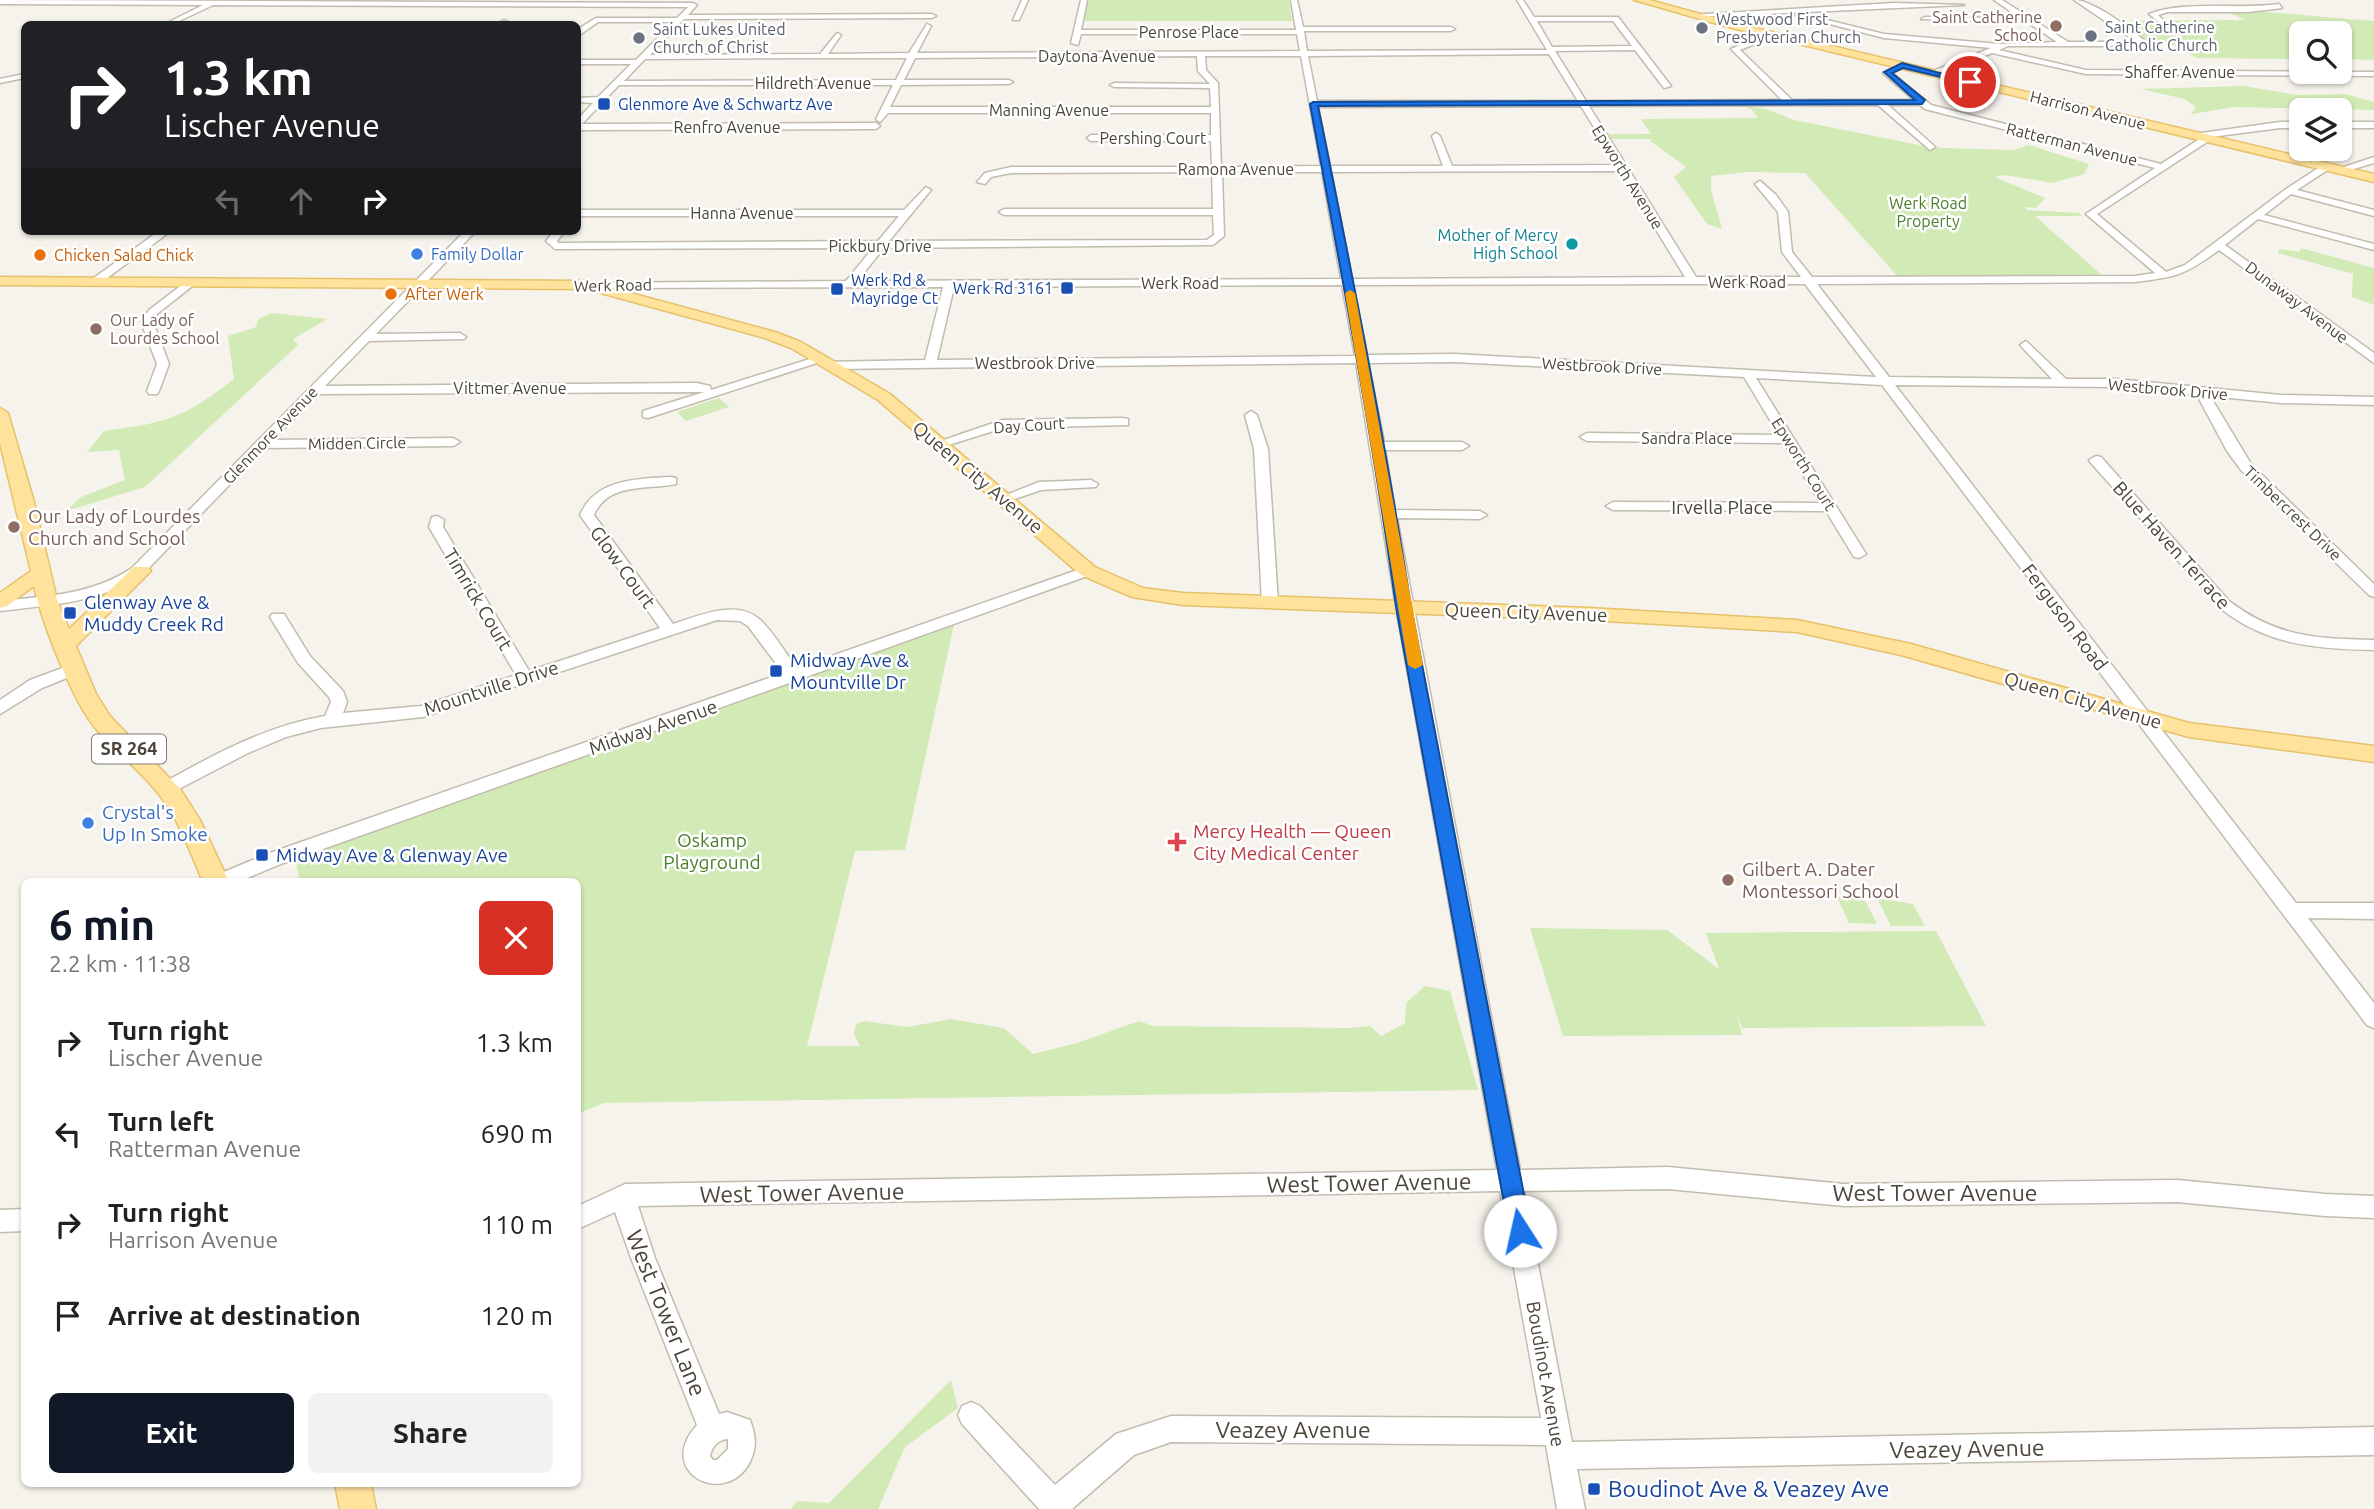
<!DOCTYPE html>
<html lang="en">
<head>
<meta charset="utf-8">
<style>
	:root { --surface:#fff; --page:#f2f2f2; --text:#222; --muted:#767676; --accent:#111827 }
	body { margin:0; font-family:Ubuntu,sans-serif; background:var(--page); color:var(--text); height:100vh; display:flex; flex-direction:column; font-size:26px; white-space:nowrap }
	* { box-sizing:border-box; margin:0 }
	p { font-size:23px; color:var(--muted) }
	.icon { flex:none; width:38px; height:38px; fill:none; stroke:currentColor; stroke-width:2; stroke-linecap:round; stroke-linejoin:round }
	.map { position:relative; flex:1; overflow:hidden }
	.drawer { position:absolute; left:21px; top:878px; width:560px; height:609px; display:flex; flex-direction:column; background:var(--surface); border-radius:10px; box-shadow:0 2px 5px #0004 }
	.drawer>* { flex:none }
	.hud { position:absolute; left:21px; top:21px; width:560px; height:214px; border-radius:10px; box-shadow:0 2px 5px #0004; background:#202124; color:#fff; overflow:hidden }
	.fabs { position:absolute; left:2289px; top:21px; display:grid; gap:14px }
	.fabs a { display:grid; place-items:center; width:63px; height:63px; border-radius:10px; background:var(--surface); box-shadow:0 2px 5px #0004; font-size:35px }
	.pin { position:absolute; display:grid; place-items:center; width:60px; height:60px; color:#fff; margin:-30px; border:4px solid #fff; border-radius:50%; box-shadow:0 2px 7px #0007 }
	.me { position:absolute; width:77px; margin:-38px; rotate:350deg; stroke-linejoin:round; filter:drop-shadow(0 0 5px #0008) }
	.turn { display:flex; align-items:center; gap:24px; height:147px; padding:0 28px; font-size:32px }
	.turn .icon { width:91px; height:91px; stroke-width:2.5 }
	.turn b { display:block; font-size:49px; line-height:60px }
	.lanes { display:flex; align-items:center; height:66px; padding:0 28px; background:#0003; justify-content:center; gap:35px; direction:ltr }
	.lanes .off { opacity:.35 }
	.round { display:grid; place-items:center; flex:none; width:74px; height:74px; border-radius:10px; background:var(--page) }
	.overview { display:flex; align-items:center; justify-content:space-between; height:119px; padding:0 28px }
	h1 { font-size:42px; font-weight:700; line-height:52px; color:var(--accent) }
	.primary-button { display:flex; gap:14px; margin-top:auto; padding:14px 28px }
	.primary-button a { flex:1; height:80px; border-radius:10px; background:var(--accent); color:#fff; font-size:28px; font-weight:700; line-height:80px; text-align:center }
	.primary-button a+a { background:var(--page); color:var(--text) }
	ul { padding:0; list-style:none }
	li { display:flex; align-items:center; gap:21px; height:91px; padding:0 28px }
	li div { flex:1 }
	li b { display:block; font-size:26px }
	li em { font-style:normal }
	.map>svg:first-child { display:block }
</style>
</head>
<body>
<div class="map">
<svg width="2374" height="1509" viewBox="0 0 2374 1509">
	<rect width="100%" height="100%" fill="#f6f3ec"/>
	<path fill="#d2eab5" d="M1087 0H1289L1292 21H1083Z
		M2224 10C2274 11 2324 18 2374 21V60L2340 59V33H2301V59L2197 58 2173 45 2144 44 2114 21 2245 20Z
		M2244 86 2296 95 2345 94 2374 102V110L2235 107 2191 114 2196 107 2185 99 2141 89Z
		M1742 105 1769 110 1794 120 1919 145 1943 148 2013 150 2029 145 2089 164 2084 174 2052 183 2005 175 1995 177 2045 198 2036 208 2025 207 2027 210 2079 213 2082 216H2035L2104 277 1899 278 1805 173 1747 172 1711 176V190L1722 229 1707 224 1674 177 1686 167 1650 141 1653 139H1612L1609 134H1651L1641 119 1758 118 1751 109Z
		M2301 248 2374 268V305L2352 297 2353 274 2278 253 2279 249 2300 252Z
		M272 313 327 319 293 339 298 345 145 487 66 511 81 497 125 480 119 450 87 452 104 431C166 423 184 418 234 379L228 336 256 327 258 319Z
		M719 398 729 407 686 421 677 412Z
		M955 620 905 850 855 851 807 1046H860L854 1034 856 1024 864 1021 907 1027 951 1019 1004 1028 1033 1054 1077 1043 1139 1021 1153 1026 1350 1028 1370 1026 1381 1036 1405 1023 1406 1003 1425 986 1450 991 1478 1090 603 1103 578 1114V882H300L294 852Z
		M1837 897 1864 898 1877 924 1849 923Z
		M1877 898 1913 904 1925 926H1891Z
		M1530 928 1667 930 1719 969 1706 933 1936 931 1986 1026 1742 1028 1735 1010 1742 1035 1563 1036Z
		M951 1380 958 1408 905 1447 878 1509H791L797 1501 829 1503Z"/>
	<g fill="none" stroke-linecap="round" stroke-linejoin="round">
		<defs>
			<path id="minor" d="M0 0 693 3 697 5 688 15 932 14 936 16 932 18 684 19 650 55 820 54 837 33 841 35 828 54 909 53 927 24 931 26 917 53 1300 51 1297 34H1081L1078 45 1071 43 1081 0H1087L1081 30H1296L1291 0H1297L1303 27H1451L1455 29 1451 31H1304L1307 51 1547 50 1517 0H1523L1534 17H1618L1671 86 1664 88 1635 50 1555 51 1586 101 1782 100 1731 49 1771 32 1774 36 1740 50 1792 100H1914L1883 73 1902 63 1905 67 1892 73 1931 105 2161 164 2201 138H2194V134L2280 122H2301V128H2280L2211 137 2210 140 2097 214 2166 272 2185 265 2286 189 2323 165H2329V169L2297 190 2374 210V216L2291 194 2264 215 2374 244V250L2258 219 2225 245 2374 353V363L2219 250C2185 275 2176 277 2135 282L1817 284 1889 377 2052 379 2020 345 2026 341 2066 379H2116L2281 395 2374 397V405L2281 403 2210 396 2251 464 2374 584V597L2369 595 2241 470 2227 451 2197 395 2116 387 1895 385 2296 903H2374V919L2308 918 2374 1003V1028L2367 1025 1882 385 1756 378 1866 554 1859 558 1854 557 1826 511 1613 510 1606 506 1613 502 1820 503 1784 443 1587 441 1580 437 1587 433 1779 435 1744 377 1454 362 1368 363 1384 442H1462L1469 446 1462 450H1385L1395 510 1480 511 1487 515 1480 519 1397 518 1520 1170 1668 1167 1844 1184 2177 1180 2325 1194 2374 1196V1218L2325 1216 2177 1202 1844 1206 1668 1189 1524 1191 1572 1442 2374 1427V1455L1577 1469 1585 1509H1557L1546 1445 1171 1442 1134 1455 1072 1509H1039L962 1424 958 1415 962 1406 971 1402 980 1406 1055 1485 1116 1434 1171 1416 1541 1418 1500 1191 638 1206 655 1258 719 1414 727 1412 750 1420C756 1436 757 1447 750 1462 725 1509 654 1472 697 1425L631 1258 615 1212 578 1229V1206L625 1184 1497 1170 1396 607 1356 363 829 369 825 368V362L925 360 943 287 586 288 581 285 582 283 846 281 873 248 555 249 546 241 554 231H565L557 241 558 243 878 241 899 216H578V210H904L926 187 931 190 889 241 1207 240 1214 235 1213 215H1004L999 212 1004 209H1213L1212 172 1011 173 991 177 985 184 977 182 985 173 1011 167H1212L1211 141H1091L1087 138 1091 135H1211V113H888L880 122 876 119 893 85H619L582 124 876 123 880 126 876 129 578 130V119L593 103 578 102V98L598 97 631 64H578V60H636L673 22H598L581 34H578V29L596 18H677L688 7 213 5 173 24H165L203 5 0 4ZM1537 21H1613L1632 46 1552 47ZM1549 54 1578 101H1317L1308 56ZM1197 56 1198 71 1210 84 1114 83 1110 85 1114 87 1210 88 1211 107H890L901 85 1009 84 1013 82 1009 80H904L915 58ZM1205 56H1301L1321 166 1221 167 1218 83 1206 70ZM819 58H907L896 80 624 81 645 59ZM1878 105 1930 150 1935 147 1933 145 1888 105H1920L1925 109 2155 168 2086 214 2155 273 2135 276 1812 277 1792 252 1788 212 1776 195 1760 181 1755 184 1778 212 1782 252 1801 277H1696L1589 106ZM1581 106 1617 165 1452 166 1440 136 1436 133 1432 136 1443 166H1330L1318 107ZM1620 171 1685 277 1352 279 1331 172ZM1222 172H1322L1341 279 857 281 884 248 1213 245 1224 236ZM1689 284H1805L1876 377 1454 354 1367 355 1353 285ZM1342 285 1355 356 937 360 954 287ZM728 1439V1449L717 1460H713L710 1456C712 1446 718 1440 728 1439Z
				M1022 0H1028L1019 20H1013Z
				M1994 0H2002L2068 42H2136L2074 0C2093 0 2133 30 2148 44L2144 46H2008L1999 50 2086 70 2374 72V76L2086 74 1992 53 1936 75 1933 71 1991 48 1884 38 1795 15 1799 13 1884 34 2000 44 2057 42 2027 22 1921 19 1925 17 2020 18Z
				M1894 3 1964 5 1693 17 1689 15Z
				M2279 4 2282 8 2248 12H2168L2158 15 2164 21 2160 23 2149 14C2183 0 2240 10 2279 4Z
				M504 20 508 22 505 24H497Z
				M24 74V78L0 83V79Z
				M2340 122H2374V128H2340Z
				M2374 157V163L2340 173 2335 170Z
				M159 231H171L99 284H91V280Z
				M465 231H476L376 334 460 333 466 337 464 339 369 341 325 386 697 383 710 386 711 390 816 357 826 360 648 418 643 417V411L704 392 318 394 273 440 453 438 460 442 453 446 265 448 143 574C100 603 50 605 0 611V601C47 596 92 595 132 568Z
				M187 281 196 283 157 314 153 322 169 364 159 391 157 394H149L147 391 157 364 141 322 149 310Z
				M1251 411 1257 415 1268 449 1278 603 1270 608 1262 603 1254 449 1245 415Z
				M1123 418 1128 419V425L1003 428 939 448 932 444 1002 420Z
				M2096 456 2101 457 2229 601C2276 637 2317 639 2374 640V650C2316 649 2265 645 2219 607L2091 463 2089 460Z
				M671 477 676 478V484C647 490 608 482 594 515L673 624C698 616 736 599 759 619 774 632 785 653 797 668L1083 568 1088 567 1095 571 1093 574 803 678 801 681 792 682 278 865 238 882H209L212 877 264 855 783 673 748 626 740 621 717 620 423 717 321 728 286 737 248 753 173 792H161L158 788 161 784C213 755 266 726 325 716L331 702 329 697 298 663 270 617 272 614H284L310 656 343 691 347 702 343 713 421 706 516 675 429 527 432 517 437 516 444 520 443 527 529 671 660 628 580 515C595 479 636 479 671 477Z
				M1091 480 1098 484 1096 487 1041 490 1003 503 996 499 1039 482Z
				M73 664 81 669 79 673 42 688 0 714V700L30 680Z
				M24 1209V1231L0 1232V1210Z"/>
			<path id="major" d="M1634 0H1649L1730 22 2374 174V182L1728 27Z
				M0 277 586 281 775 332 801 342 890 394 1095 567 1143 588 1183 593 1589 608 1797 620 1911 644 2189 723 2374 746V762L2189 737 1901 655 1797 632 1589 620 1183 605 1132 597 1081 575 878 400 791 348 765 338 586 289 0 285Z
				M0 408 8 413 34 502 57 600 69 629 134 567H148L151 571 76 646 96 694 110 716 181 790 200 820 229 882H203C192 856 182 828 166 804 147 776 118 754 96 729 72 700 42 623 34 586L7 606 0 608V593L31 571 0 443Z
				M335 1484H371L376 1509H340Z"/>
		</defs>
		<use href="#minor" stroke="#c2bbae" stroke-width="3"/>
		<use href="#major" stroke="#e6c16a" stroke-width="3"/>
		<use href="#minor" fill="#fff" fill-rule="evenodd"/>
		<use href="#major" fill="#ffe39c" fill-rule="evenodd"/>
	</g>
	<path fill="#1a73e8" stroke="#114b97" stroke-width="2" d="M1902 63 1974 82 1970 84 1903 68 1892 73 1925 100 1922 104 1318 106C1352 273 1385 439 1411 607L1531 1231 1528 1238 1520 1241 1512 1238 1509 1231 1396 607C1373 438 1341 271 1310 104L1313 102 1915 100 1884 72Z"/>
	<path fill="#f59e0b" d="M1350 290 1355 293 1423 665 1415 669 1408 665 1345 293Z"/>
	<g fill="#8d6e63" stroke="#fff" stroke-width="2.5">
		<circle cx="2056" cy="26" r="7"/>
		<circle cx="96" cy="329" r="7"/>
		<circle cx="14" cy="527" r="7"/>
		<circle cx="1728" cy="880" r="7"/>
	</g>
	<g fill="#6b7280" stroke="#fff" stroke-width="2.5">
		<circle cx="1702" cy="28" r="7"/>
		<circle cx="2091" cy="36" r="7"/>
		<circle cx="639" cy="38" r="7"/>
	</g>
	<g fill="#1a4fb4" stroke="#fff" stroke-width="2.5">
		<rect x="597" y="97" width="14" height="14" rx="3.5"/>
		<rect x="1060" y="281" width="14" height="14" rx="3.5"/>
		<rect x="830" y="282" width="14" height="14" rx="3.5"/>
		<rect x="63" y="606" width="14" height="14" rx="3.5"/>
		<rect x="769" y="664" width="14" height="14" rx="3.5"/>
		<rect x="255" y="848" width="14" height="14" rx="3.5"/>
		<rect x="1587" y="1482" width="14" height="14" rx="3.5"/>
	</g>
	<circle fill="#0f9aa8" stroke="#fff" stroke-width="2.5" cx="1572" cy="244" r="7"/>
	<g fill="#3f7fe0" stroke="#fff" stroke-width="2.5">
		<circle cx="417" cy="254" r="7"/>
		<circle cx="88" cy="823" r="7"/>
	</g>
	<g fill="#e8710a" stroke="#fff" stroke-width="2.5">
		<circle cx="40" cy="255" r="7"/>
		<circle cx="391" cy="294" r="7"/>
	</g>
	<path fill="#e0444e" stroke="#fff" stroke-width="2.5" d="M1173.5 831.5h7v7h7v7h-7v7h-7v-7h-7v-7h7z"/>
	<g text-anchor="middle" stroke-width="5" stroke-linejoin="round" paint-order="stroke">
		<g font-size="16" fill="#785e54" stroke="#fff" text-anchor="end">
			<text x="2042" y="23">Saint Catherine<tspan x="2042" dy="18">School</tspan></text>
			<text x="110" y="326" text-anchor="start">Our Lady of<tspan x="110" dy="18">Lourdes School</tspan></text>
		</g>
		<g font-size="16" fill="#5b616d" stroke="#fff" text-anchor="start">
			<text x="1716" y="25">Westwood First<tspan x="1716" dy="18">Presbyterian Church</tspan></text>
			<text x="2105" y="33">Saint Catherine<tspan x="2105" dy="18">Catholic Church</tspan></text>
			<text x="653" y="35">Saint Lukes United<tspan x="653" dy="18">Church of Christ</tspan></text>
		</g>
		<g font-size="16" fill="#4b4439" stroke="#fff">
			<text x="1189" y="38">Penrose Place</text>
			<text x="1097" y="62">Daytona Avenue</text>
			<text x="2180" y="78">Shaffer Avenue</text>
			<text x="813" y="89">Hildreth Avenue</text>
			<text x="1049" y="116">Manning Avenue</text>
			<text transform="translate(2088 110) rotate(14)" y="6">Harrison Avenue</text>
			<text x="727" y="133">Renfro Avenue</text>
			<text x="1153" y="144">Pershing Court</text>
			<text transform="translate(2072 144) rotate(14)" y="6">Ratterman Avenue</text>
			<text x="1236" y="175">Ramona Avenue</text>
			<text transform="translate(1628 177) rotate(58)" y="6">Epworth Avenue</text>
			<text x="742" y="219">Hanna Avenue</text>
			<text x="880" y="252">Pickbury Drive</text>
			<text x="1747" y="288">Werk Road</text>
			<text x="1180" y="289">Werk Road</text>
			<text transform="translate(613 285) rotate(-1)" y="6">Werk Road</text>
			<text transform="translate(2297 302) rotate(37)" y="6">Dunaway Avenue</text>
			<text x="1035" y="369">Westbrook Drive</text>
			<text transform="translate(1602 366) rotate(3)" y="6">Westbrook Drive</text>
			<text x="510" y="394">Vittmer Avenue</text>
			<text transform="translate(2168 389) rotate(5)" y="6">Westbrook Drive</text>
			<text transform="translate(1029 425) rotate(-4)" y="6">Day Court</text>
			<text transform="translate(270 435) rotate(-46)" y="6">Glenmore Avenue</text>
			<text x="1687" y="444">Sandra Place</text>
			<text transform="translate(357 443) rotate(-1)" y="6">Midden Circle</text>
			<text transform="translate(1804 464) rotate(58)" y="6">Epworth Court</text>
			<text transform="translate(2293 513) rotate(44)" y="6">Timbercrest Drive</text>
		</g>
		<g font-size="16" fill="#164399" stroke="#fff" text-anchor="start">
			<text x="618" y="110">Glenmore Ave &amp; Schwartz Ave</text>
			<text x="851" y="286">Werk Rd &amp;<tspan x="851" dy="18">Mayridge Ct</tspan></text>
			<text x="1053" y="294" text-anchor="end">Werk Rd 3161</text>
		</g>
		<g font-size="16" fill="#4a7f2a" stroke="#fff">
			<text x="1928" y="209">Werk Road<tspan x="1928" dy="18">Property</tspan></text>
		</g>
		<g font-size="16" fill="#0d838f" stroke="#fff" text-anchor="end">
			<text x="1558" y="241">Mother of Mercy<tspan x="1558" dy="18">High School</tspan></text>
		</g>
		<g font-size="16" fill="#366cbe" stroke="#fff" text-anchor="start">
			<text x="431" y="260">Family Dollar</text>
		</g>
		<g font-size="16" fill="#c56008" stroke="#fff" text-anchor="start">
			<text x="54" y="261">Chicken Salad Chick</text>
			<text x="405" y="300">After Werk</text>
		</g>
		<rect fill="#fff" stroke="#817c74" stroke-width="2" x="92" y="734.5" width="74" height="29" rx="5"/>
		<g font-size="18" font-weight="bold" fill="#4b4439">
			<text x="129" y="755">SR 264</text>
		</g>
		<g font-size="19" fill="#4b4439" stroke="#fff">
			<text transform="translate(978 477) rotate(40)" y="7">Queen City Avenue</text>
			<text x="1722" y="514">Irvella Place</text>
			<text transform="translate(2172 545) rotate(48)" y="7">Blue Haven Terrace</text>
			<text transform="translate(623 567) rotate(54)" y="7">Glow Court</text>
			<text transform="translate(478 599) rotate(59)" y="7">Timrick Court</text>
			<text transform="translate(1526 612) rotate(2)" y="7">Queen City Avenue</text>
			<text transform="translate(2065 617) rotate(53)" y="7">Ferguson Road</text>
			<text transform="translate(491 688) rotate(-18)" y="7">Mountville Drive</text>
			<text transform="translate(2083 700) rotate(16)" y="7">Queen City Avenue</text>
			<text transform="translate(653 727) rotate(-19)" y="7">Midway Avenue</text>
			<text transform="translate(1546 1374) rotate(80)" y="7">Boudinot Avenue</text>
		</g>
		<g font-size="19" fill="#785e54" stroke="#fff" text-anchor="start">
			<text x="28" y="523">Our Lady of Lourdes<tspan x="28" dy="22">Church and School</tspan></text>
			<text x="1742" y="876">Gilbert A. Dater<tspan x="1742" dy="22">Montessori School</tspan></text>
		</g>
		<g font-size="19" fill="#164399" stroke="#fff" text-anchor="start">
			<text x="84" y="609">Glenway Ave &amp;<tspan x="84" dy="22">Muddy Creek Rd</tspan></text>
			<text x="790" y="667">Midway Ave &amp;<tspan x="790" dy="22">Mountville Dr</tspan></text>
			<text x="276" y="862">Midway Ave &amp; Glenway Ave</text>
		</g>
		<g font-size="19" fill="#366cbe" stroke="#fff" text-anchor="start">
			<text x="102" y="819">Crystal's<tspan x="102" dy="22">Up In Smoke</tspan></text>
		</g>
		<g font-size="19" fill="#be3a42" stroke="#fff" text-anchor="start">
			<text x="1193" y="838">Mercy Health — Queen<tspan x="1193" dy="22">City Medical Center</tspan></text>
		</g>
		<g font-size="19" fill="#4a7f2a" stroke="#fff">
			<text x="712" y="847">Oskamp<tspan x="712" dy="22">Playground</tspan></text>
		</g>
		<g font-size="23" fill="#4b4439" stroke="#fff">
			<text transform="translate(1369 1183) rotate(-1)" y="8">West Tower Avenue</text>
			<text transform="translate(802 1193) rotate(-1)" y="8">West Tower Avenue</text>
			<text x="1935" y="1201">West Tower Avenue</text>
			<text transform="translate(666 1313) rotate(68)" y="8">West Tower Lane</text>
			<text x="1293" y="1438">Veazey Avenue</text>
			<text transform="translate(1967 1449) rotate(-1)" y="8">Veazey Avenue</text>
		</g>
		<g font-size="23" fill="#164399" stroke="#fff" text-anchor="start">
			<text x="1608" y="1497">Boudinot Ave &amp; Veazey Ave</text>
		</g>
	</g>
</svg>
<div class="fabs">
<a><svg class="icon" aria-label="search" viewBox="0 0 24 24"><circle cx="10" cy="10" r="6"/><path d="M15 15l6 6"/></svg></a>
<a><svg class="icon" aria-label="layers" viewBox="0 0 24 24"><path d="M12 4l9 5-9 5-9-5zM3 14l9 5 9-5"/></svg></a>
</div>
<div class="pin" style="left:1970px;top:82px;background:#d93025"><svg class="icon" aria-label="arrive" viewBox="0 0 24 24"><path d="M6 21V4h12l-3 4 3 4H6"/></svg></div>
<svg class="me" style="left:1520px;top:1231px" viewBox="-20 -20 40 40"><circle r="19" fill="#fff"/><path d="M0-13L10 11 0 6-10 11z" fill="#1a73e8"/></svg>
<div class="hud">
<div class="turn"><svg class="icon" aria-label="right" viewBox="0 0 24 24"><path d="M7 20v-9h11M14 6l5 5-5 5"/></svg><div><b>1.3 km</b>Lischer Avenue</div></div>
<div class="lanes"><svg class="icon off" aria-label="left" viewBox="0 0 24 24"><path d="M17 20v-9H6M10 6l-5 5 5 5"/></svg><svg class="icon off" aria-label="ahead" viewBox="0 0 24 24"><path d="M12 20V5M6 11l6-6 6 6"/></svg><svg class="icon" aria-label="right" viewBox="0 0 24 24"><path d="M7 20v-9h11M14 6l5 5-5 5"/></svg></div>
</div>
<section class="drawer">
<div class="overview"><div><h1>6 min</h1><p>2.2 km · 11:38</p></div><a class="round" style="background:#d93025;color:#fff"><svg class="icon" aria-label="close" viewBox="0 0 24 24"><path d="M6 6l12 12M18 6L6 18"/></svg></a></div>
<ul>
<li><svg class="icon" aria-label="right" viewBox="0 0 24 24"><path d="M7 20v-9h11M14 6l5 5-5 5"/></svg><div><b>Turn right</b><p>Lischer Avenue</p></div><em>1.3 km</em></li>
<li><svg class="icon" aria-label="left" viewBox="0 0 24 24"><path d="M17 20v-9H6M10 6l-5 5 5 5"/></svg><div><b>Turn left</b><p>Ratterman Avenue</p></div><em>690 m</em></li>
<li><svg class="icon" aria-label="right" viewBox="0 0 24 24"><path d="M7 20v-9h11M14 6l5 5-5 5"/></svg><div><b>Turn right</b><p>Harrison Avenue</p></div><em>110 m</em></li>
<li><svg class="icon" aria-label="arrive" viewBox="0 0 24 24"><path d="M6 21V4h12l-3 4 3 4H6"/></svg><div><b>Arrive at destination</b></div><em>120 m</em></li>
</ul>
<div class="primary-button"><a>Exit</a><a>Share</a></div>
</section>
</div>
</body>
</html>
